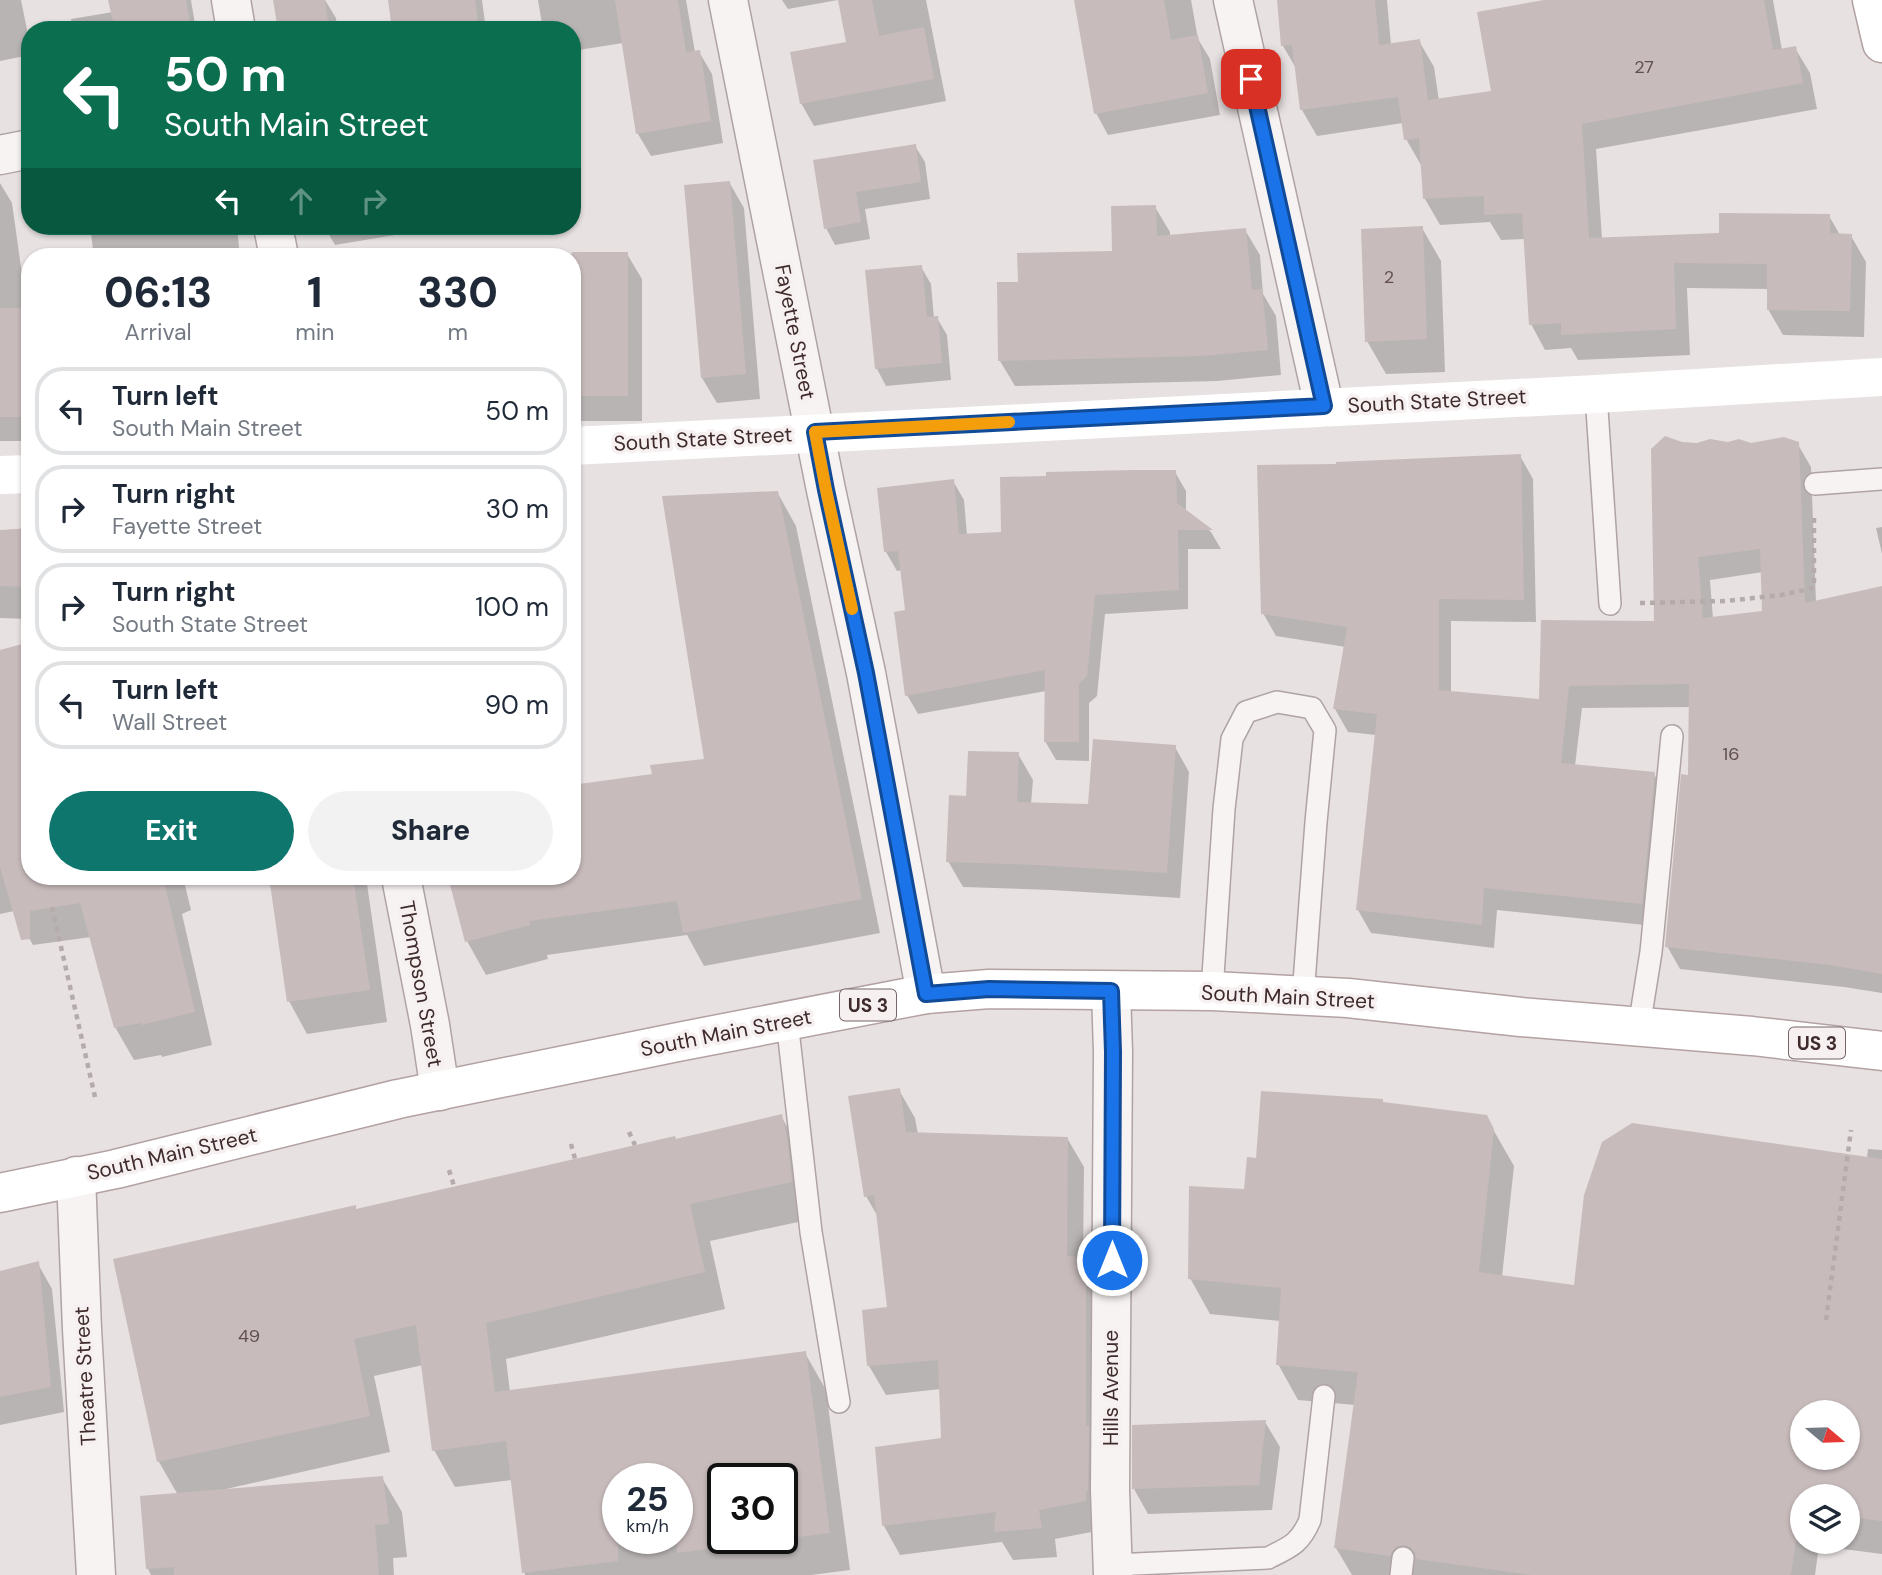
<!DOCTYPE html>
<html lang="en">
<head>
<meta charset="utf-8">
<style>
	:root { --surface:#fff; --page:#f2f2f3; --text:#1f2937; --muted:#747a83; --line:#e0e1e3; --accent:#0f766e }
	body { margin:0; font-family:"DM Sans",sans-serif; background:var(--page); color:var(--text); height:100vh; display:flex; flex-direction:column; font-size:26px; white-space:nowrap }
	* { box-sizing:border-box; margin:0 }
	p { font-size:23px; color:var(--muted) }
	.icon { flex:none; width:38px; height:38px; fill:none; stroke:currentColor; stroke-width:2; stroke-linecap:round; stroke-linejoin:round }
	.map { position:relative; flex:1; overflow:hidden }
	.panel { position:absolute; left:21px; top:248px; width:560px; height:637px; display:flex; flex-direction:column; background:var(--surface); border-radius:28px; box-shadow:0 2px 5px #0004 }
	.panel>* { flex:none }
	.banner { position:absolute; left:21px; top:21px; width:560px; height:214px; border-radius:28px; box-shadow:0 2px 5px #0004; background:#0b6e4f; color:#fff; overflow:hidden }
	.needle { width:46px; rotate:109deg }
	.fabs { position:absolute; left:1790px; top:1400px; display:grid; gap:14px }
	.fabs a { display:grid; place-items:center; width:70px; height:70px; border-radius:50%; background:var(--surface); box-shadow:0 2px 5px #0004; font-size:35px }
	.speed { position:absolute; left:602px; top:1463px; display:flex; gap:14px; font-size:35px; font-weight:700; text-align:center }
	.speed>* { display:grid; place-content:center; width:91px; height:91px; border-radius:50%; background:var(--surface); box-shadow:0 2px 5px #0004; line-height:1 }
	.speed small { font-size:18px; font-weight:400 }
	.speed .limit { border:4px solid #111; border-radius:10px; background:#fff; color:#111 }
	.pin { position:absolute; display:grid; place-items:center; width:60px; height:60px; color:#fff; margin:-30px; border-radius:14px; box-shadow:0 4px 10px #0006 }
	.me { position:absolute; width:77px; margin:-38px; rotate:0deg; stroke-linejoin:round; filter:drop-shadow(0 0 5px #0008) }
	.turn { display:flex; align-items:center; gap:24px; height:147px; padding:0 28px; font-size:32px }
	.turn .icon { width:91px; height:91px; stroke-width:2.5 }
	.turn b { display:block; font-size:49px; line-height:60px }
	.lanes { display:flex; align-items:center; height:66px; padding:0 28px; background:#0003; justify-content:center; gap:35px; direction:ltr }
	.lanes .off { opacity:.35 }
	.eta { display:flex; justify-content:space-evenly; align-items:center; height:119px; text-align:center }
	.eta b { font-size:42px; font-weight:800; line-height:49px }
	.action { display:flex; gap:14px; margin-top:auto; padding:14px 28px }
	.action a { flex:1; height:80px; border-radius:42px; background:var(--accent); color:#fff; font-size:28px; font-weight:800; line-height:80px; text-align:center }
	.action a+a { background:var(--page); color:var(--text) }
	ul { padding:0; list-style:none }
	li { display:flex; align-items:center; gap:21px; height:88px; margin:0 14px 10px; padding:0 14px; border:4px solid var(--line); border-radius:28px }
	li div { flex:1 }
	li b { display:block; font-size:26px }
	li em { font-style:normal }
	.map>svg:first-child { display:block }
</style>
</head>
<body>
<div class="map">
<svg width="1882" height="1575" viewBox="0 0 1882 1575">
	<rect width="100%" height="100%" fill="#e8e1e1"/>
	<path fill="#0003" fill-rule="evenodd" d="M0 0H21L30 44V55L0 61Z
		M110 0H191L196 30H73L71 19 113 12Z
		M301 0H325L336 18 337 30H279Z
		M390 0H482L486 30H393Z
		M538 0H686L695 52H699L712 74 723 143 651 156 638 134 623 43 572 51V30H543Z
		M782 0H838L788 9Z
		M840 0H926L946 101 814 126 801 103 848 43Z
		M1075 0H1191L1198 39 1210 59 1220 115 1108 135 1096 113Z
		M1279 0H1387L1391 45 1419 41 1434 67 1439 101 1493 92 1554 0H1773L1782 50 1795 48 1810 73 1817 109 1596 149 1602 239 1721 234 1829 216 1840 235 1851 236 1866 262 1864 337 1783 335 1768 309 1769 289 1687 288 1690 355 1578 360 1571 348 1545 350 1531 324 1525 239 1501 240 1490 222 1440 225 1425 199 1423 165H1421L1406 139 1403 123 1317 136 1302 110 1297 70 1283 46Z
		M915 146 925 162 930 199 865 209 870 239 835 245 826 228 815 161Z
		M729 182 744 208 760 399 717 403 702 378Z
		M0 183 12 203 27 310 30 309V441H0Z
		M1155 207 1170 232V237L1245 230 1260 255 1263 294 1276 316 1281 375 1217 381 1015 386 1000 361 999 284 1019 283 1113 253Z
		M90 226H237L240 257H94Z
		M324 226H449L335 245Z
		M1422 228 1441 261 1445 372 1386 374 1367 341Z
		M559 254H627L642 279V421H573L572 419V257H559Z
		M921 267 931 284 934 318H937L947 335 951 380 886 386 877 369Z
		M1797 443 1811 467 1816 602 1882 588V993L1844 987 1680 969 1667 946 1690 777 1691 707 1582 708 1575 766 1654 774 1667 796 1655 926 1497 910 1494 948 1371 933 1358 910 1376 735 1348 732 1335 709 1346 647 1276 636 1263 613 1338 466 1520 456 1533 479 1536 622 1451 621V693L1540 701 1655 623 1682 444ZM1763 572 1764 612 1713 619 1710 580Z
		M1175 472 1186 491V512L1211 532 1221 549H1188V609L1105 614 1097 696 1089 703V761L1056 760 1045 741 1046 691 918 714 907 695 906 612 902 570 897 571 886 552 879 489 953 481 964 500 967 535 1002 534Z
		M777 492 796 526 880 933 704 966 687 935 547 955 548 959 486 975 467 941 450 877H572L654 776 706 760Z
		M1882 527V554L1876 528Z
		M30 530V619L0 618V532Z
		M0 651 30 877H183L191 910 182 914 212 1045 162 1057 161 1055 134 1060 115 1027 91 937 33 945 14 911 0 914Z
		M1175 747 1189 772 1180 898 1052 890 963 887 948 861 967 797 1018 754 1033 780 1031 804 1090 806Z
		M270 877H366L387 1022 307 1034 289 1001Z
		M899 1090 915 1118 918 1134 1067 1138 1084 1167 1083 1259H1085L1101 1288 1102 1530 1055 1539 1057 1557 1013 1560 1002 1542 900 1555 884 1526 876 1448 943 1439 941 1389 886 1395 869 1366 889 1309 878 1217 866 1196Z
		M1384 1104 1486 1117 1514 1166 1502 1277 1575 1287 1867 1158 1868 1149 1882 1150V1554L1819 1546 1815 1575H1352L1336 1548 1356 1405 1298 1400 1278 1364 1280 1321 1210 1314 1190 1278 1246 1191 1257 1160ZM1802 1412H1848V1458H1802ZM1802 1496H1848V1542H1802Z
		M781 1116 802 1153 812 1219 710 1241 725 1309 506 1359 510 1392 805 1353 826 1390 850 1570 811 1575H525L512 1480 455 1487 434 1450 423 1365 374 1376 390 1452 226 1489V1491L382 1478 402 1512 407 1557 393 1558 394 1575H151L148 1569 178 1495 159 1462 115 1260 356 1210ZM618 1479H677V1538H618ZM723 1479H782V1538H723Z
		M38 1264 52 1289 64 1412 0 1425V1273Z
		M1265 1422 1280 1447 1272 1510 1148 1514 1134 1489Z"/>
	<path fill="#c8bbbc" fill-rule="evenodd" d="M108 0H186L191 30H115Z
		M273 0H325L329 30H278Z
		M388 0H475L479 30H392Z
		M615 0H678L686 52 700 50 711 121 636 134Z
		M838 0H872L879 36 924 27 934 79 800 104 790 52 846 42Z
		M1074 0H1164L1171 40 1198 35 1208 93 1094 114Z
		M1277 0H1375L1379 45 1420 39 1428 100 1491 91 1477 12 1544 0H1764L1773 50 1796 46 1803 83 1582 124 1589 238 1719 233V213L1830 214V233L1852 234 1850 311 1767 310V264L1674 263 1676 329 1561 335V323L1529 325 1522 213 1484 215V196L1423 199 1419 138 1404 140 1398 97 1300 110 1292 45 1281 46Z
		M916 144 921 182 856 192 861 222 824 229 813 160Z
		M730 181 746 374 701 378 684 185Z
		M1156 205 1157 236 1246 228 1252 290 1262 289 1268 350 1201 356 998 361 997 282H1018L1017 253 1112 251 1111 206Z
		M1423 226 1427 339 1365 342 1361 229Z
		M572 252H628V396H572Z
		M922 265 927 317 938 316 942 363 875 369 865 270Z
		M0 308H30V417H0Z
		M1665 436 1682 442 1697 443 1710 439 1728 442 1739 439 1751 443 1784 437 1799 442 1805 603 1882 586V974L1830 965 1665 947 1681 774 1688 775 1689 684 1569 686 1561 763 1655 772 1642 904 1484 888 1482 925 1356 910 1377 714 1333 709 1347 627 1261 614 1257 465 1336 464V462L1521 454 1524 600 1439 599V690L1539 699 1541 620 1654 621 1651 449ZM1760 549 1762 611 1703 618 1698 557Z
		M1131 470H1176L1177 503 1213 530H1178L1179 590 1095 595 1087 676 1079 684V742H1044L1045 670 905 696 894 612 905 610 898 551 884 552 877 488 954 479 959 534 1001 532 1000 477 1046 476V472Z
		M778 491 862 899 683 933 677 901 529 921 530 925 465 942 448 877H572V785L652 774 650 765 704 759 662 496Z
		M30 528V587L0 586V530Z
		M30 642V877H163L195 1012 141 1025V1023L114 1028 80 903 30 911V939L21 940 0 867V650Z
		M1093 739 1176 745 1167 873 1037 865 946 862 949 795 966 796 968 751 1019 752 1017 802 1088 804Z
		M269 877H353L370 990 287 1002Z
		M900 1088 906 1132 1068 1137 1067 1256 1086 1257V1426H1089L1088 1491H1086V1501L1039 1510 1042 1528 994 1532 996 1512 882 1526 875 1447 941 1438 938 1360 867 1366 862 1310 887 1307 874 1195 864 1197 848 1096Z
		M1261 1091 1383 1099V1102L1487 1115 1494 1129 1479 1272 1574 1285 1584 1195 1602 1142 1632 1123 1882 1159V1521L1848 1517V1496H1802V1511H1800L1791 1575H1531L1416 1559 1415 1552 1410 1547 1405 1545 1397 1546 1393 1550 1390 1556 1334 1548 1358 1372 1276 1365 1281 1288 1188 1279 1189 1186 1244 1189 1247 1157 1256 1158ZM1802 1412H1848V1458H1802Z
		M782 1114 787 1138 792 1182 690 1204 705 1272 486 1323 495 1392 806 1351 830 1533 782 1539V1479H723V1547L677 1553V1479H618V1561L522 1573 506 1441 432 1451 416 1325 354 1339 370 1416 157 1462 113 1259 356 1205V1209L675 1136 676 1139Z
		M39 1261 51 1387 0 1397V1271Z
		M1266 1420 1259 1485 1132 1489V1425Z
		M383 1476 389 1524 375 1525 379 1575H174V1567L146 1569 140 1496Z"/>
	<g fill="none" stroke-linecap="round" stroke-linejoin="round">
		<defs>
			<path id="lane" d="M1596 394 1610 604
				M1815 484 1882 479
				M1212 991 1224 809 1232 739 1246 712 1277 702 1312 708 1325 730 1316 822 1303 996
				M787 1021 811 1232 839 1402
				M1639 1027 1651 952 1672 736
				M1113 1565 1268 1558C1290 1547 1300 1544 1310 1520L1324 1396
				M1401 1575 1403 1558"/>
			<path id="street" d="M231 0 236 30
				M728 0 826 490 866 673 926 994
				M1233 0 1324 406
				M0 155 30 149
				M273 226 279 257
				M401 877 430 1025 440 1091
				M1111 991 1113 1052 1110 1490 1113 1575
				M76 1176 82 1329 96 1575"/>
			<path id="primary" d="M1872 0 1882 43
				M0 1193 116 1169 398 1099 678 1042 926 994 989 989 1212 991 1348 998 1521 1017 1752 1036 1882 1051"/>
		</defs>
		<use href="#lane" stroke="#afa3a3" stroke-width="24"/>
		<use href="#street" stroke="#afa3a3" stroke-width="41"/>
		<use href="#primary" stroke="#b3a1a3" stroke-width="41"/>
		<path stroke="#b5abab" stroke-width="4.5" stroke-dasharray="5 5" stroke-linecap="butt" d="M1640 603 1726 601 1781 595 1814 588V513
			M52 907 95 1097
			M629 1132 635 1145
			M571 1144 575 1159
			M449 1170 454 1186
			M1826 1320 1851 1130"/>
		<use href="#lane" stroke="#f7f3f3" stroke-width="21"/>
		<use href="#street" stroke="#f7f3f3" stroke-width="38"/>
		<path stroke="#fff" stroke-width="38" d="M572 446 1596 394 1882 377
			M0 475 30 474"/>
		<use href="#primary" stroke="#fff" stroke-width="38"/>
	</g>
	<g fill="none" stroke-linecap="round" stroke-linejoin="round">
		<defs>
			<path id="route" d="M1112 1260 1113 1052 1111 991 989 989 926 994 866 673 826 490 815 432 1324 406 1251 79"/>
		</defs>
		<use href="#route" stroke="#114b97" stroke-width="18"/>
		<use href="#route" stroke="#1a73e8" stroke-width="12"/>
		<path stroke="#f59e0b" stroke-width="12" d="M852 609 826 490 815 432 1009 422"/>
	</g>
	<g text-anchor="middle" stroke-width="7" stroke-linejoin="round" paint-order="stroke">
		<g font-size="18" fill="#614f50">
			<text x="1644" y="73">27</text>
			<text x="1389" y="283">2</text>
			<text x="1731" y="760">16</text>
			<text x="249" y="1342">49</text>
		</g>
		<g fill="#f6f0f1" stroke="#766667" stroke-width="2">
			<rect x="840" y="989.5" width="56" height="31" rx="5"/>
			<rect x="1789" y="1027.5" width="56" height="31" rx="5"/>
		</g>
		<g font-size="19" font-weight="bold" fill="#3f2b2c">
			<text x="868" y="1012">US 3</text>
			<text x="1817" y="1050">US 3</text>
		</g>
		<g font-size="21" fill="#3f2b2c" stroke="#f6f0f1">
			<text transform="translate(795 332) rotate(79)" y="7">Fayette Street</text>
			<text transform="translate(1437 401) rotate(-3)" y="7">South State Street</text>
			<text transform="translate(703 439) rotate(-3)" y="7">South State Street</text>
			<text transform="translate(421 984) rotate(80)" y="7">Thompson Street</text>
			<text transform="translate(1288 997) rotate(3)" y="7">South Main Street</text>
			<text transform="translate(726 1033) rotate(-11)" y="7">South Main Street</text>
			<text transform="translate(172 1154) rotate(-13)" y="7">South Main Street</text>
			<text transform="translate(85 1376) rotate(-93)" y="7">Theatre Street</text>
			<text transform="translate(1111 1388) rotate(-90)" y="7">Hills Avenue</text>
		</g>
	</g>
</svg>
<div class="fabs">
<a><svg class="needle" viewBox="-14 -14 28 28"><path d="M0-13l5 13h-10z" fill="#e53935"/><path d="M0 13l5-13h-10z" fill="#747a83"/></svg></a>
<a><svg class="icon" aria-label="layers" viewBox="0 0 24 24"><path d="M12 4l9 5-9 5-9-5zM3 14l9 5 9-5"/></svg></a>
</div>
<div class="speed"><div>25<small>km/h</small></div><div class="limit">30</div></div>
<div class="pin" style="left:1251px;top:79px;background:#d93025"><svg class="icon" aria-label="arrive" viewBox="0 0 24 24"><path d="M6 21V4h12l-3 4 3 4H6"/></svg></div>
<svg class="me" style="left:1112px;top:1260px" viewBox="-20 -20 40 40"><circle r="17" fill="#1a73e8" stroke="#fff" stroke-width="3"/><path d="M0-11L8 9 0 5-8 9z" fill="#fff"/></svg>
<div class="banner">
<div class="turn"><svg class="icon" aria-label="left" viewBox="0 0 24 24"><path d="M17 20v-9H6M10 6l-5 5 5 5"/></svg><div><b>50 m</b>South Main Street</div></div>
<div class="lanes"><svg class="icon" aria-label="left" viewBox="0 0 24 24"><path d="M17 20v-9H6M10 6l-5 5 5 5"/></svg><svg class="icon off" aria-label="ahead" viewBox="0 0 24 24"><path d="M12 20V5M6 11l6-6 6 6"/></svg><svg class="icon off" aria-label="right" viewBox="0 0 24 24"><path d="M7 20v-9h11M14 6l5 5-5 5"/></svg></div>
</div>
<section class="panel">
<div class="eta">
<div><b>06:13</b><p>Arrival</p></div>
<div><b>1</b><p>min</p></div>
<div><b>330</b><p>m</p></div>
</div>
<ul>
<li><svg class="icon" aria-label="left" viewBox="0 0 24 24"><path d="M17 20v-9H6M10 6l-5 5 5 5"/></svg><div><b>Turn left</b><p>South Main Street</p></div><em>50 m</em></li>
<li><svg class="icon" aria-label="right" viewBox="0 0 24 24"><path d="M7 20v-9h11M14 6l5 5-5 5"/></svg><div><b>Turn right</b><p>Fayette Street</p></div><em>30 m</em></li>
<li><svg class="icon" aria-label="right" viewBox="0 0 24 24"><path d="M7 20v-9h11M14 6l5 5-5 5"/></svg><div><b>Turn right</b><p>South State Street</p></div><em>100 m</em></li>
<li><svg class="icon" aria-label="left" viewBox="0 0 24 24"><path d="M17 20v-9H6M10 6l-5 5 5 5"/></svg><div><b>Turn left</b><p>Wall Street</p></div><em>90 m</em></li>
</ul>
<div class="action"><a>Exit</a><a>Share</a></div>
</section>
</div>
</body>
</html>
